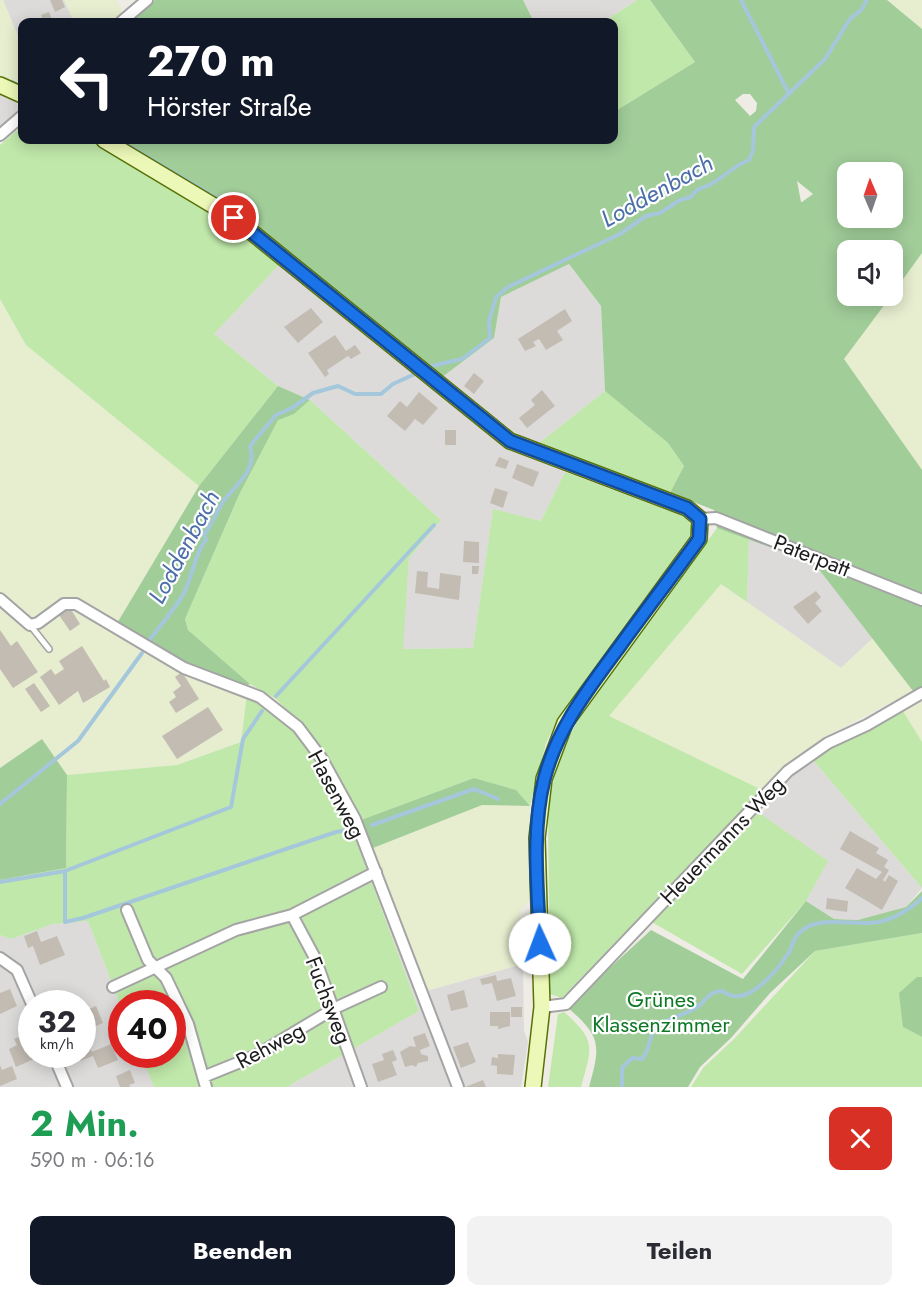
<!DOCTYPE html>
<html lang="de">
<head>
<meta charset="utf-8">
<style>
	:root { --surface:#fff; --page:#f2f2f3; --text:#2b2b33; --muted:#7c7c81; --accent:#111827 }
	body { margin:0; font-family:Jost,sans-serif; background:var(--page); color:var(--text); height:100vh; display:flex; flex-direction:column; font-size:22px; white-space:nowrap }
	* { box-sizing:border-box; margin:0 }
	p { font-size:20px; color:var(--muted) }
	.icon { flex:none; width:33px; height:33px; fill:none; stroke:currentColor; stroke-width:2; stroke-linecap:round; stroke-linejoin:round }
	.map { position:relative; height:1087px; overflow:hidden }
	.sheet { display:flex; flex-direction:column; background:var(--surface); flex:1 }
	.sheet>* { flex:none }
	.guide { position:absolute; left:18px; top:18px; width:600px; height:126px; border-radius:12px; box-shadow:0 3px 15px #0003; background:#111827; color:#fff; overflow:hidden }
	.needle { width:39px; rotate:358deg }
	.buttons { position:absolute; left:837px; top:162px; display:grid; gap:12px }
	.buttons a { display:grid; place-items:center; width:66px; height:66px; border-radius:12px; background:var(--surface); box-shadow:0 3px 15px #0003; font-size:30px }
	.speed { position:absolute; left:18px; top:990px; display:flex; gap:12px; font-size:30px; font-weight:700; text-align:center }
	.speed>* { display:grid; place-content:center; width:78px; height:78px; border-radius:50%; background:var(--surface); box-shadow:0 3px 15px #0003; line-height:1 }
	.speed small { font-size:15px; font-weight:400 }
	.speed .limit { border:9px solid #d22; background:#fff; color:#111 }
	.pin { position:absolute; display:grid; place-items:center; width:51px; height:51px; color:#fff; margin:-26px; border:3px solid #fff; border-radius:50%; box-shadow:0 2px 6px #0007 }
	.me { position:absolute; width:66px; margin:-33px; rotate:358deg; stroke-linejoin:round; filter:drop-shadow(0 0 4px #0008) }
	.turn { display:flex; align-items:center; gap:21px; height:126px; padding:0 30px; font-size:27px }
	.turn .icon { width:78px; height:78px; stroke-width:2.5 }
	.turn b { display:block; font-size:42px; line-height:51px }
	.round { display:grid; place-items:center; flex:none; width:63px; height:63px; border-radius:12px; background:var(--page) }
	.summary { display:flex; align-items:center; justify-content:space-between; height:102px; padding:0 30px }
	h1 { font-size:36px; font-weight:700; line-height:45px; color:#1e9e55 }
	.primary-button { display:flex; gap:12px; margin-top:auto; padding:12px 30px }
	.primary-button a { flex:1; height:69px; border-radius:12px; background:var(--accent); color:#fff; font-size:24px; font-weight:700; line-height:69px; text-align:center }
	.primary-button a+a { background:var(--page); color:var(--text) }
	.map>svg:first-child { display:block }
</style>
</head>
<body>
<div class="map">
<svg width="922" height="1087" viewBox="0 0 922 1087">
	<rect width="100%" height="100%" fill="#eeece4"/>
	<path fill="#dcdbda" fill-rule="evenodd" d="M3 0H64L74 22H22V46Z
		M523 0H637L603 22H534Z
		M0 94 16 101 20 111 0 128Z
		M569 264 601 306 605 391 538 444 516 433 441 378 494 338 501 297Z
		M279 265 514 451 565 472 541 521 493 510 473 648 402 649 409 558 441 520 310 400 278 386 214 334Z
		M749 538 814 563 873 638 841 668 747 602Z
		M812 759 922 888 906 907 878 917 858 920 834 919 806 901 827 861 761 814 767 808 766 800Z
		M366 831 426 991 523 964 524 1031 528 1042 521 1087H287L419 1011 355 835Z
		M88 921 121 1007 122 1054 141 1055 154 1087H0V935L11 939 53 924ZM32 1004H82V1054H32Z"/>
	<path fill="#e7edcf" d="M0 0H3L22 46V86L0 75Z
		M64 0H117L122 12 112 22H74Z
		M887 0H922V29Z
		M922 253V470L844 359Z
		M0 299 26 345 199 486 116 625 77 601 34 620 0 591Z
		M721 584 841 668 873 638 913 691 824 737 785 767 762 790 608 716Z
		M0 605 33 633 65 607H76L110 632 184 672 247 694 241 742 177 765 67 775 42 739 0 768Z
		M922 701V742L903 711Z
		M482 805 530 806 532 897 520 911 523 964 426 991 373 848Z"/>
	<path fill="#c0e8aa" d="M637 0H650L695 62 614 112V22H603Z
		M22 126V140H88L175 190 228 225 279 265 214 334 278 386 199 486 26 345 0 299V145Z
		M605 391 668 443 684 466 670 493 538 444Z
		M310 400 441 520 409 558 403 649 473 648 493 509 541 521 565 472 688 518 692 529 689 537 558 718 546 743 530 806 515 790 474 778 361 820 327 756 306 729 276 699 250 684 188 630 185 619 239 495 278 419 294 414Z
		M717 528 749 538 747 602 721 584 609 716 762 790 562 998 550 994 548 808C559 735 592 696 635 639 662 602 690 565 717 528Z
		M247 694 272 710 296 732 319 762 350 823 419 1011 287 1087H154L141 1055 172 1054V1004H122L121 1007 88 921 53 924 11 939 0 935V880L66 868 67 775 177 765 241 742Z
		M903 711 922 742V888L812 759 832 746Z
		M754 812 761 814 828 861 806 901 742 974 650 921Z
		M922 933V977H917L903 1027 922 1037V1087H691L703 1068 735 1038 815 951Z
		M564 1012C597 1041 592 1047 581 1087H548L558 1014Z"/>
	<path fill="#a1cd99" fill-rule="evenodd" d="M155 0H523L534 22H129Z
		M650 0H887L922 29V253L893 293 892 250H848V296H891L844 359 922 470V686L913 691 814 563 717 528 714 510 670 493 684 466 668 443 605 391 601 306 569 264 501 297 494 338 441 378 233 209 119 140H614V112L695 62ZM743 94H750L757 103 756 111 750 116 735 100ZM848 172H892V218H848ZM797 181 813 194 802 202H801Z
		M278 386 310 400 294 414 278 420 239 495 185 619 188 630 250 684 246 686 186 665 116 625 199 486Z
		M42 739 67 775 66 868 0 880V768Z
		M474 778 516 790 530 806 482 805 373 848 361 820Z
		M922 891V933L815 951 770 993 731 1038 700 1067 688 1087H589C601 1045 601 1036 567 1007L651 930 743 979 806 901 834 919 858 920 906 907Z
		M917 977H922V1037L903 1027 899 993Z"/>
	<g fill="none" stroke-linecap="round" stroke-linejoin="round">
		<path stroke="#a5c7db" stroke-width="4" d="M741 0 789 94
			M12 82 22 87
			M119 140 223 202
			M432 366 462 359 490 338 489 321 496 297 508 287 620 234 646 216 660 213 680 200 691 197C696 188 702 189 711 184 725 176 734 166 749 160L753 151 754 127 825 59 850 19 861 10 867 0
			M147 644C158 627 174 611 184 593 192 577 196 551 206 540L204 535C212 524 216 513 223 502 234 485 258 472 250 446L276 415 292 408 313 393 338 386 355 394H381L393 384 417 373
			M276 696 434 525
			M0 804 78 741 142 653
			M372 825 474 789 498 799
			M65 871V922L83 918 336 832 353 829
			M0 882 65 871 231 807 243 739 262 711
			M622 1087V1068L632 1058 642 1059C650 1051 648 1038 655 1029 667 1016 688 1016 701 1004 709 996 711 991 723 991 745 1010 776 972 788 954 792 948 793 939 798 934 817 913 854 927 878 922 894 919 911 909 922 898"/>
	</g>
	<path fill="#c3bcb3" d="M50 0H62L65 7 55 12Z
		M49 12 53 22H44L41 15Z
		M311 308 323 322 298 343 284 327Z
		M565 309 572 321 557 331 563 340 546 350 539 339 533 342 536 346 525 351 518 339Z
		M335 335 346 351 355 345 361 353 351 359 348 356 327 370 329 374 325 377 308 353Z
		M474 373 484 381 474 394 464 386Z
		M542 390 555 406 527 428 519 418 535 405 531 400Z
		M419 392 438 408 423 425 415 419 405 431 387 416 400 401 407 407Z
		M445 430H456V445H445Z
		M499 457 509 461 506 469 495 466Z
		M517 464 539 472 533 487 512 478Z
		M495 488 508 492 503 508 490 503Z
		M464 541 479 542V563L463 562Z
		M472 566H479L478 574H472Z
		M417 571 428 572 427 587 439 589 440 573 461 576 459 600 415 593Z
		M816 591 821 597 815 603 822 611 808 624 793 607Z
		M70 608 80 624 70 631 59 615Z
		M0 630 11 646 17 641 38 672 13 688 0 669Z
		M82 646 104 681 106 679 110 687 83 703 78 691 59 705 40 677 51 669 55 675 64 669 59 661Z
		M182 672 199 699 176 713 169 702 176 697 173 692 181 686 175 677Z
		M34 683 50 706 41 712 25 689Z
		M208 707 223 730 177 759 162 736Z
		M850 831 879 848 876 853 888 860 884 867 889 870 883 880 885 882 889 875 898 881 882 910 845 888 857 868 876 879 882 872 840 849Z
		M827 898 848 901 847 912 826 909Z
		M37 931 41 942 57 936 65 955 40 965 33 946 28 948 24 936Z
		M496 975 497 981 511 978 516 996 497 1001 492 983 482 985 480 979Z
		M10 989 17 1006 0 1014V993Z
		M464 990 468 1007 451 1011 447 995Z
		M96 1006 103 1023 82 1032V1012Z
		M511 1007H522V1017H511Z
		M490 1012H510V1026L498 1029V1026H490Z
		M27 1033 32 1054 36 1058 16 1067 9 1049 17 1045 14 1039Z
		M425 1033 430 1046 420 1050 421 1054 428 1056V1061L418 1063 416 1067 412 1065 405 1067 400 1052 410 1046 416 1047 413 1037Z
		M468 1042 476 1062 461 1068 453 1047Z
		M111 1044 118 1060 98 1068 93 1056 80 1061 78 1054H82V1048L89 1045 92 1052Z
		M393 1050 397 1060 392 1062 397 1075 378 1082 372 1064 384 1060 382 1054Z
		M498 1054 515 1055 513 1075 497 1074V1066L491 1065 492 1057 498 1058Z
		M0 1065 2 1070 12 1066 17 1079 0 1086Z
		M130 1070 135 1083 129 1085 130 1087H120L116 1076Z
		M483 1080 486 1087H465Z"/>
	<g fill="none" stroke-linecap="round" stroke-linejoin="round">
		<defs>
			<path id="lane" d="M30 625 49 649"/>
			<path id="street" d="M121 22 147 0
				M0 135 22 116
				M700 519 716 518 922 600
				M0 599 30 625 38 623 64 604H76L184 668 260 697 298 727 322 759 355 819 458 1087
				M127 910 148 960 166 978 188 1024 206 1087
				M292 915 315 958 361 1087
				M0 958 17 970 32 1004
				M113 987 236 930 292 915 376 872
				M542 1007 566 1004 788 771 828 743 867 725 922 693
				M53 1054 67 1087
				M203 1077 255 1056 335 1008 381 987"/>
			<path id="secondary" d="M0 85 22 95
				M104 140 234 218 510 441 687 508 700 519 699 539 565 723 544 779 537 838 542 1007 533 1087"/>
		</defs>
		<use href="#lane" stroke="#a4a4a4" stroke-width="8"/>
		<use href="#street" stroke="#a4a4a4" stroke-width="14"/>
		<use href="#secondary" stroke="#587207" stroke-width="18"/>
		<use href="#lane" stroke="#fff" stroke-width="5"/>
		<use href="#street" stroke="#fff" stroke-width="10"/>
		<use href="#secondary" stroke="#ecf8b8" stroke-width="15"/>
	</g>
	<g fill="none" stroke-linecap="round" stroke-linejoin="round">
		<defs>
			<path id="route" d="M234 218 510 441 687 508 700 519 699 539C673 575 646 610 620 646 589 688 557 728 544 780 531 833 538 890 540 944"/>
		</defs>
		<use href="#route" stroke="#114b97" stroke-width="15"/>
		<use href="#route" stroke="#1a73e8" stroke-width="10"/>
	</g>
	<g text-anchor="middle" stroke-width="4.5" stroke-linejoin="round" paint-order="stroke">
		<g font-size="22" fill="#1d1d1d" stroke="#fff">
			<text transform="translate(812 555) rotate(21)" y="8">Paterpatt</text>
			<text transform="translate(337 794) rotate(62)" y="8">Hasenweg</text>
			<text transform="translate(722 840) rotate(-46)" y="8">Heuermanns Weg</text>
			<text transform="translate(329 1000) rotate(69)" y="8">Fuchsweg</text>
			<text transform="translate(270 1045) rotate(-28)" y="8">Rehweg</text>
		</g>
		<g font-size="22" fill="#0e7925" stroke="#fff">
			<text x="661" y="1007">Grünes<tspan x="661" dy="25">Klassenzimmer</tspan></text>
		</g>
		<g font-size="24" font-style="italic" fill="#4c6fab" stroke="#fff">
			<text transform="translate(657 191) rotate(-29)" y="8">Loddenbach</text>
			<text transform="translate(184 547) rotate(-62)" y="8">Loddenbach</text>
		</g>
	</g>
</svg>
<div class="buttons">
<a><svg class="needle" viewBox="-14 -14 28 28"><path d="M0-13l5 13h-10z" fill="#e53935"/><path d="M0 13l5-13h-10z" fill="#7c7c81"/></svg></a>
<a><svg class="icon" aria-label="sound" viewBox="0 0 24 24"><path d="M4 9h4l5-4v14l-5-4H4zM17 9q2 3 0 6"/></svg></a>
</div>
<div class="speed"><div>32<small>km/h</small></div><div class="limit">40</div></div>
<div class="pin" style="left:234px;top:218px;background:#d93025"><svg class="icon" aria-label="arrive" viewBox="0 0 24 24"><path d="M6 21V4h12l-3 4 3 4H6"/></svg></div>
<svg class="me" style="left:540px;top:944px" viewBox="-20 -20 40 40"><circle r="19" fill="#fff"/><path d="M0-13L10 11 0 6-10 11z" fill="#1a73e8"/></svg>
<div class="guide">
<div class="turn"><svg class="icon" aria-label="left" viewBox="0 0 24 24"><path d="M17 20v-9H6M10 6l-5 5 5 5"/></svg><div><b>270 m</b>Hörster Straße</div></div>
</div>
</div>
<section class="sheet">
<div class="summary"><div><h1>2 Min.</h1><p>590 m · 06:16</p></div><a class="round" style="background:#d93025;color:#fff"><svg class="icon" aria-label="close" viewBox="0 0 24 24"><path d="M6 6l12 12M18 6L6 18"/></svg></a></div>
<div class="primary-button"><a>Beenden</a><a>Teilen</a></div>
</section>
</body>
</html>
